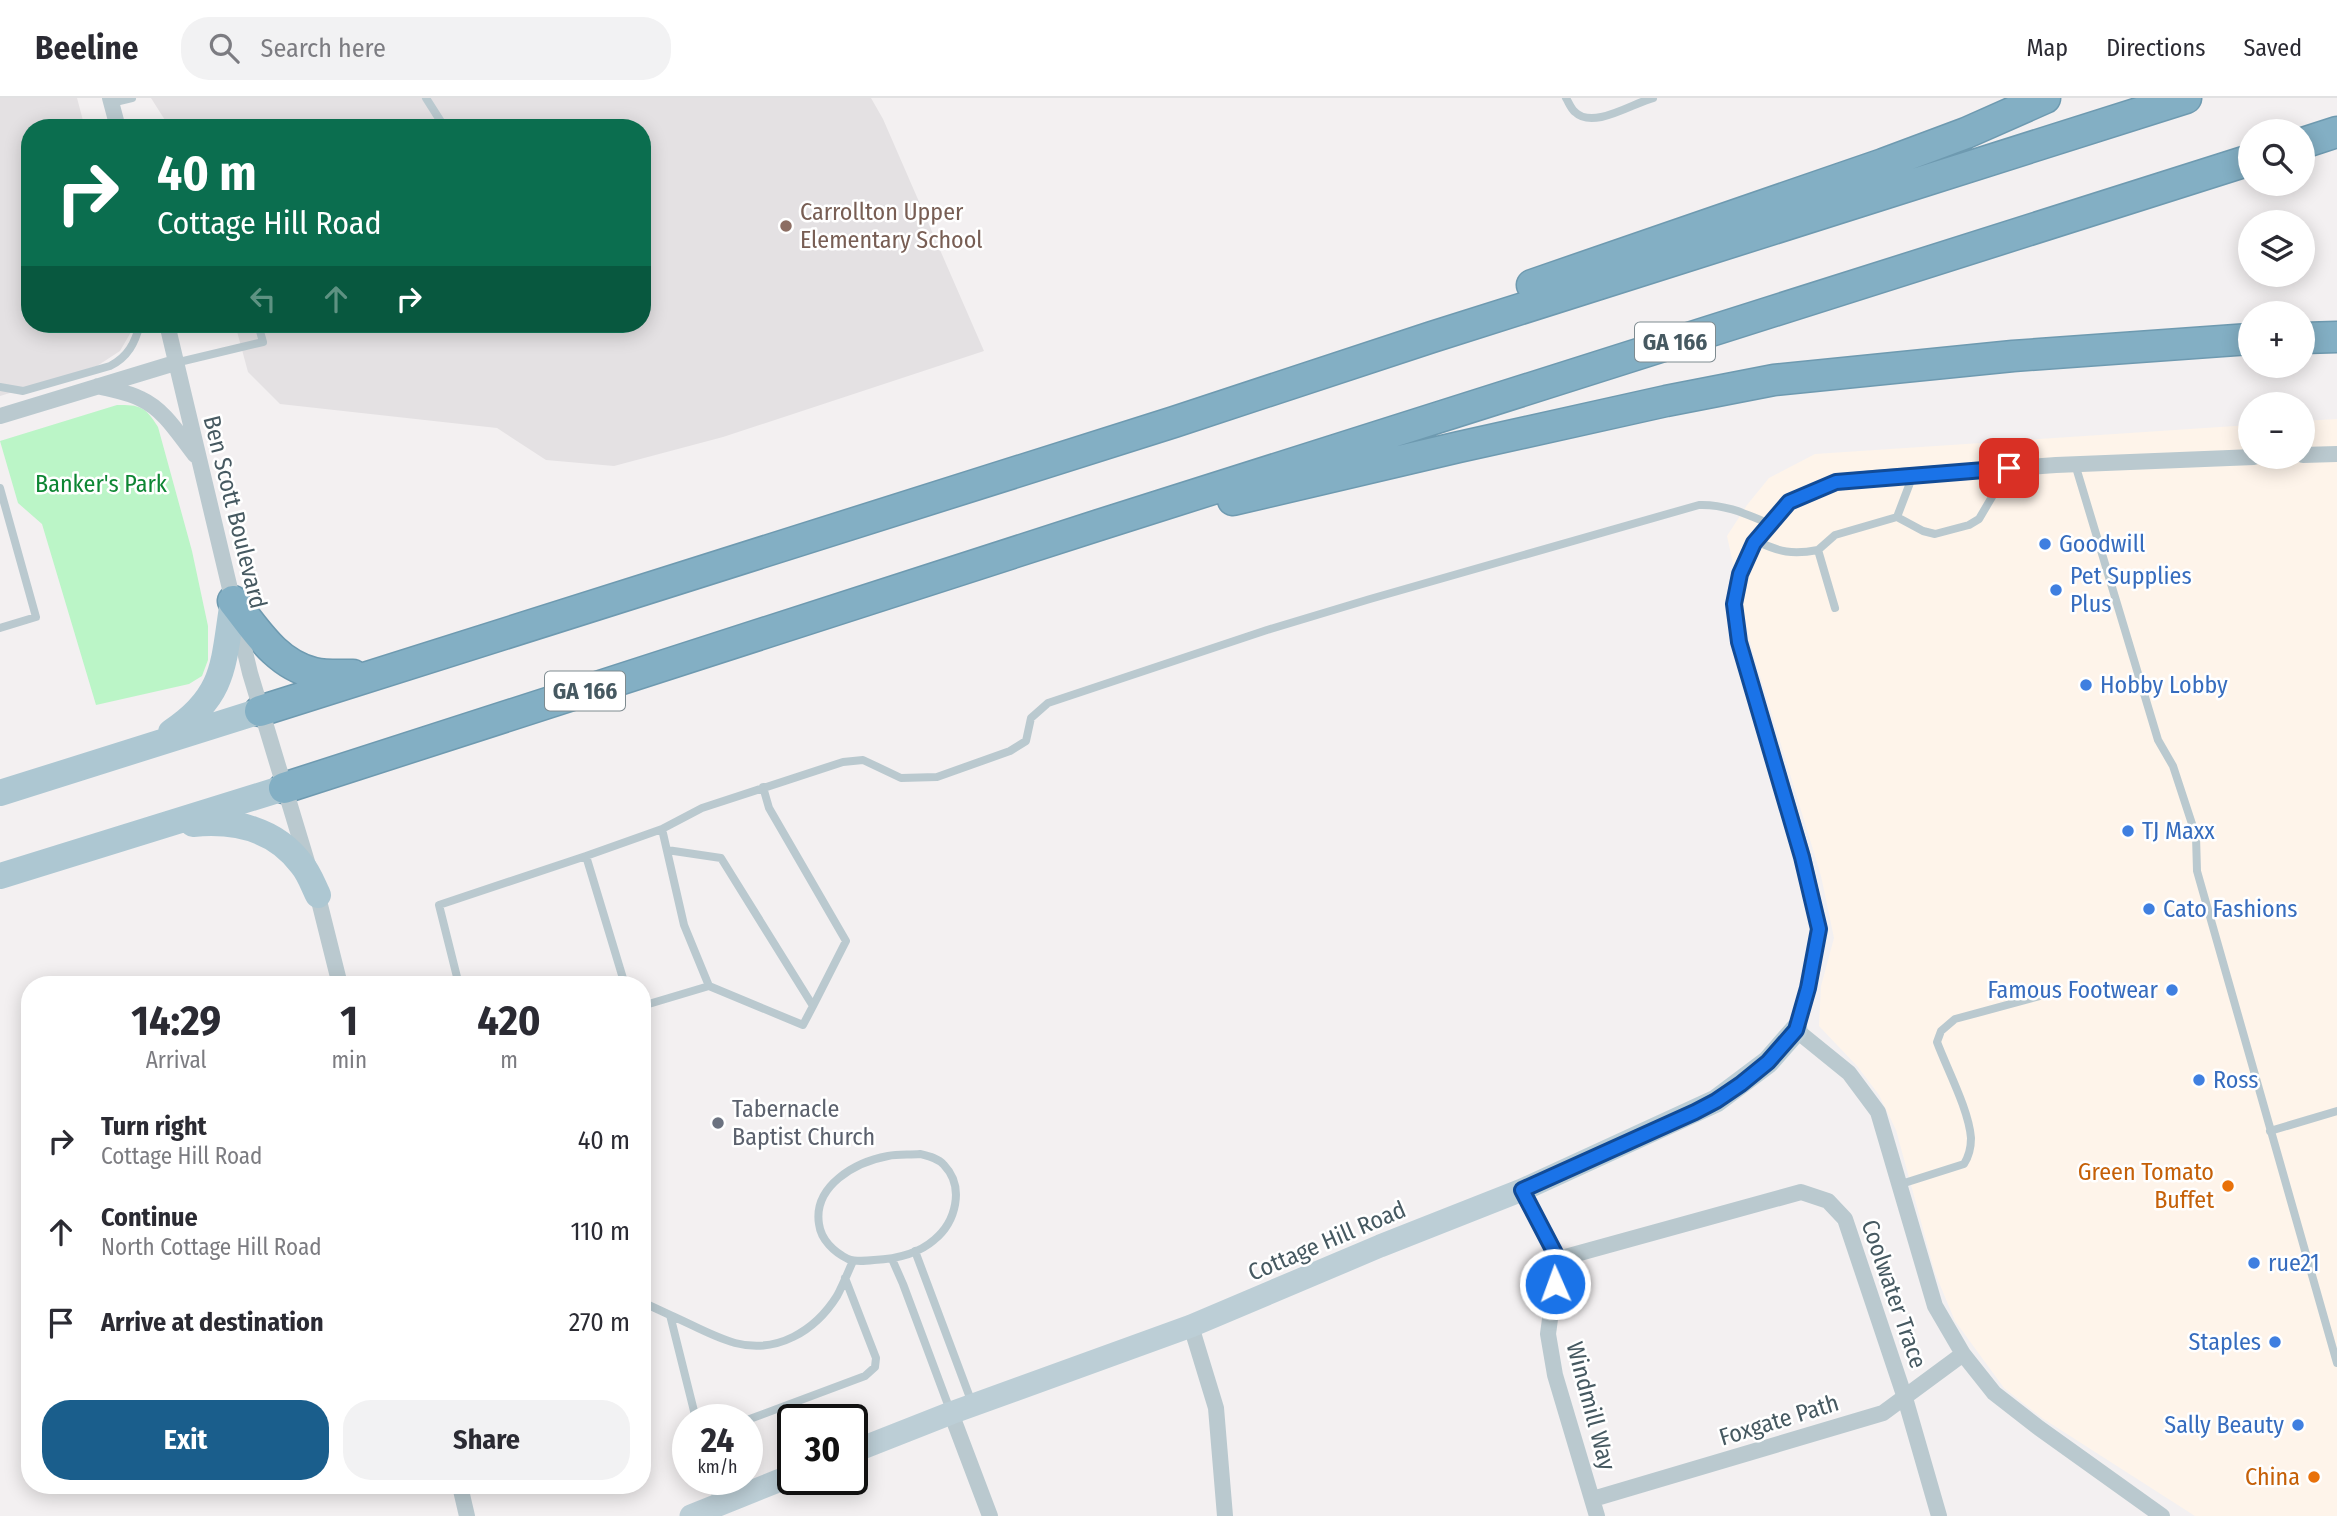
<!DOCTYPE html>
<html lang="en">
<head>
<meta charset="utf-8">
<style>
	:root { --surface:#fff; --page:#f2f2f3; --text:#2b2b33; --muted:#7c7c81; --line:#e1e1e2; --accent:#1a5e8c }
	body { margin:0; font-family:"Fira Sans Condensed",sans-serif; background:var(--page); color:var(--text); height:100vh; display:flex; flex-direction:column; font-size:26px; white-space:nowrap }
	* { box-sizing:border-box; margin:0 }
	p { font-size:23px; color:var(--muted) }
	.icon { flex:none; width:38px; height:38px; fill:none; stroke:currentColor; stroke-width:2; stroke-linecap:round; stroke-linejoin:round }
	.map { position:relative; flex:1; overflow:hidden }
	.drawer { position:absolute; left:21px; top:878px; width:630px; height:518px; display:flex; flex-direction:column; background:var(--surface); border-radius:28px; box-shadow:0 4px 18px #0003 }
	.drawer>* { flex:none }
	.guide { position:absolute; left:21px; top:21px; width:630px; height:214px; border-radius:28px; box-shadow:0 4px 18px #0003; background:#0b6e4f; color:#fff; overflow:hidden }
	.buttons { position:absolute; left:2238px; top:21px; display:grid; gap:14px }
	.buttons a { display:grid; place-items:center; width:77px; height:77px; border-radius:50%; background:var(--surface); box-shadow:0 4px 18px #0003; font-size:35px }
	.speed { position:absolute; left:672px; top:1306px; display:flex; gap:14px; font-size:35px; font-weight:700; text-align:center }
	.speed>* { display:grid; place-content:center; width:91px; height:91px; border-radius:50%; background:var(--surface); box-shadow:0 4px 18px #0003; line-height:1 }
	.speed small { font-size:18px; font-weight:400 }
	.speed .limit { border:4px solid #111; border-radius:10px; background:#fff; color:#111 }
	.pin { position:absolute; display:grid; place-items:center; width:60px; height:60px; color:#fff; margin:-30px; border-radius:14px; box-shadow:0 4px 10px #0006 }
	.me { position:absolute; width:77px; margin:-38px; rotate:358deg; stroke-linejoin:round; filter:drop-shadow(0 0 5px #0008) }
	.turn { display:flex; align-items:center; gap:24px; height:147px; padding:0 21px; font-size:32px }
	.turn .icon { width:91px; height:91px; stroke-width:2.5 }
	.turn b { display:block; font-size:49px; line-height:60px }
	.lanes { display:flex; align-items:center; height:66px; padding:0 21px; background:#0003; justify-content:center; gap:35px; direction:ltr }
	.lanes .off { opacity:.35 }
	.eta { display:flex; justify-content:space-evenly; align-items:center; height:119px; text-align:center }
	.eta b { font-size:42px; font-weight:700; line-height:49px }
	.button { display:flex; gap:14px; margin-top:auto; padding:14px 21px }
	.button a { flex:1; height:80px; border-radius:28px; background:var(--accent); color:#fff; font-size:28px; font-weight:700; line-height:80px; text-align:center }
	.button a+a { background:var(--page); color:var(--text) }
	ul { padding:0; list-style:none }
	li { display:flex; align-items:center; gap:21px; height:91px; padding:0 21px }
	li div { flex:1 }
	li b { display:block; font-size:26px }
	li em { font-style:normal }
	header { display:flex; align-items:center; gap:42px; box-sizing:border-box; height:98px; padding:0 35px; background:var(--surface); border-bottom:2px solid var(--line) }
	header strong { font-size:33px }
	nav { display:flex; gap:38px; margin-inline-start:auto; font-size:24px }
	.search { width:490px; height:63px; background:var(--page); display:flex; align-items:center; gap:18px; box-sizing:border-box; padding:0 24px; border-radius:28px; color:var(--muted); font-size:26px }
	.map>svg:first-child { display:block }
</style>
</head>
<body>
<header>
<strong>Beeline</strong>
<div class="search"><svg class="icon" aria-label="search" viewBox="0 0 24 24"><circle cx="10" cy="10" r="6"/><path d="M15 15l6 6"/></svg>Search here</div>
<nav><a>Map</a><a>Directions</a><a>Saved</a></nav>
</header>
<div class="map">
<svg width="2337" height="1418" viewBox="0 0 2337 1418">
	<rect width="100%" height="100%" fill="#f3f0f1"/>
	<path fill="#fef4ea" d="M2337 321V1418H2195L2042 1320 2004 1290 1955 1223 1935 1175 1896 1032 1879 997 1857 968 1819 928 1821 888 1834 840 1821 778 1751 548 1727 438 1747 407 1769 380 1815 356 2250 327V359H2303V323Z"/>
	<path fill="#e4e1e3" d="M0 0H77L85 30H30V226H132L131 234 120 253 97 268 0 298Z
		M151 0H871L883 21 984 253 723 339 614 368 546 362 497 330 280 306 248 274 235 226H642V30H170Z"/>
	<path fill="#bbf5c7" d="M117 307C140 307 145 308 158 329L192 453 208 528V562L202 578 189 586 96 607 42 426 18 405 0 343Z"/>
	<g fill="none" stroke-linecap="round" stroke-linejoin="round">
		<defs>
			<path id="highway" d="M2303 45 2337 34
				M1532 187 1883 66 1966 35 2045 0
				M2303 240 2337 239
				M1233 402 1459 349 1666 303 1774 282 2013 258 2250 241
				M233 503C256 532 276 566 314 575 326 578 340 577 353 577
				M260 613 1174 324 1432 239 2186 0
				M284 690 1099 427 2250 62"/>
		</defs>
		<use href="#highway" stroke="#6e9ab0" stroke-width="33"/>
		<path stroke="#bac9cf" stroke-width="8" d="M426 0 445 30
			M1566 0C1569 5 1571 11 1575 14 1593 32 1633 5 1653 0
			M111 5 132 0
			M175 265 263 244 258 226
			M0 289 23 293 110 268C128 259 135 245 140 226
			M2075 366 2158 642 2173 668 2196 738 2197 773 2337 1265
			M0 390 36 519 0 530
			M1897 419 1923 433 1935 436 1969 427 1979 421 2009 370
			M1756 443C1780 454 1792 457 1818 452L1835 510
			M1818 452 1835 437 1897 419 1913 377
			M667 752 721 760 813 908 846 843 769 710 763 689
			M586 758 662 731
			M459 887 439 807 586 758 625 887
			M709 888 684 827 662 731 702 710 843 664 863 662 901 680 937 679 1010 653 1026 643 1031 620 1048 605 1267 532 1370 501 1699 407C1725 406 1746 416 1770 426
			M642 908 709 888 803 927 813 908
			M2270 1033 2337 1013
			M920 1056C928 1058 938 1060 944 1067 965 1089 956 1124 934 1142 918 1156 895 1161 874 1162 865 1163 856 1164 848 1161 834 1154 821 1142 819 1126 813 1088 855 1064 888 1058 898 1056 909 1057 920 1056Z
			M1898 1087 1964 1066C1969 1058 1971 1050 1971 1040 1969 1012 1947 971 1937 944L1941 933 1955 921 2055 894
			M915 1153 972 1305
			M892 1161 903 1186 950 1312
			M642 1204 670 1217 696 1321
			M670 1217C691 1226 713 1239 735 1245 777 1256 815 1233 837 1198 843 1187 848 1174 853 1163
			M747 1322 865 1278 875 1269 876 1260 845 1180
			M711 1381 718 1405"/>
		<path stroke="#bac9cf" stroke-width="16" d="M110 0 118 30
			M167 226 250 575 308 767
			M98 288C112 292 128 294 141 301 165 312 179 337 195 357
			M0 318 175 265
			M2303 357 2337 356
			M316 791 340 887
			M1522 1092 1558 1161 1548 1236 1555 1277 1597 1418
			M1558 1161 1801 1094 1828 1103 1845 1121 1905 1300 1939 1418
			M1191 1228 1216 1310 1225 1418
			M951 1315 990 1418
			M460 1388 467 1418
			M1593 1401 1883 1315 1963 1256
			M2162 1418 2039 1330 1994 1295 1963 1256 1935 1208 1878 1014 1849 975 1796 932 1808 890 1819 831 1803 759 1739 544 1734 505 1740 476 1754 445 1789 404 1836 384 1873 380 2056 367 2254 359"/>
		<path stroke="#bcced6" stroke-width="23" d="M852 1354 951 1315 1191 1228 1380 1148 1522 1092 1716 1003 1768 964 1796 932
			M691 1418 793 1377"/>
		<path stroke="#adc7d2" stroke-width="26" d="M171 634C227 597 223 564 233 503
			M0 695 260 613
			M193 726C235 722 276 731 302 767 309 775 313 787 318 797
			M0 778 284 690"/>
		<use href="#highway" stroke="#83afc4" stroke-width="30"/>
	</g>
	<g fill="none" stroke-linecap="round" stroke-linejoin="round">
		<defs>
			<path id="route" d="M1555 1186 1558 1161 1522 1092 1695 1014 1716 1003 1741 986 1768 964 1796 932 1808 890 1819 831 1802 759 1739 544 1734 506 1740 476 1754 445 1789 404 1836 384 2009 370"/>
		</defs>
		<use href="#route" stroke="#114b97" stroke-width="18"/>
		<use href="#route" stroke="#1a73e8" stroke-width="12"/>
	</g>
	<circle fill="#8d6e63" stroke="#fff" stroke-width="2.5" cx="786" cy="128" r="7"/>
	<g fill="#3f7fe0" stroke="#fff" stroke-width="2.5">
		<circle cx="2045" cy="446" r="7"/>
		<circle cx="2056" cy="492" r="7"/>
		<circle cx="2086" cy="587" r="7"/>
		<circle cx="2128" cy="733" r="7"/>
		<circle cx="2149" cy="811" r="7"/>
		<circle cx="2172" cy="892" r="7"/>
		<circle cx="2199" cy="982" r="7"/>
		<circle cx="2254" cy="1165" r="7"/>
		<circle cx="2275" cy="1244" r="7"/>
		<circle cx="2298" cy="1327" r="7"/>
	</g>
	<circle fill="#6b7280" stroke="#fff" stroke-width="2.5" cx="718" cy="1025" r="7"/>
	<g fill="#e8710a" stroke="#fff" stroke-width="2.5">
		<circle cx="2228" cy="1088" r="7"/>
		<circle cx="2314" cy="1379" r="7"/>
	</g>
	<g text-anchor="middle" stroke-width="5" stroke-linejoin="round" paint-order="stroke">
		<g fill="#fff" stroke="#7e8b90" stroke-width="2">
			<rect x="1635" y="224.5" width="80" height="39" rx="5"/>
			<rect x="545" y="573.5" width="80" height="39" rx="5"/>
		</g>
		<g font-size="23" font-weight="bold" fill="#465961">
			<text x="1675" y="252">GA 166</text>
			<text x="585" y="601">GA 166</text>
		</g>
		<g font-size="24" fill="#785e54" stroke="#fff" text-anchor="start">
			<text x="800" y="122">Carrollton Upper<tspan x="800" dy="28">Elementary School</tspan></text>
		</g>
		<g font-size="24" fill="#0d8633" stroke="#fff">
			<text x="101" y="394">Banker's Park</text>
		</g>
		<g font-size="24" fill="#465961" stroke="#fff">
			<text transform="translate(235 414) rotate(76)" y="8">Ben Scott Boulevard</text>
			<text transform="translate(1327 1143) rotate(-23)" y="8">Cottage Hill Road</text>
			<text transform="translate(1894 1196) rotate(71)" y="8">Coolwater Trace</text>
			<text transform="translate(1591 1308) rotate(75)" y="8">Windmill Way</text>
			<text transform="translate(1779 1322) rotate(-17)" y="8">Foxgate Path</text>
		</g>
		<g font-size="24" fill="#366cbe" stroke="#fff" text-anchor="start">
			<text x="2059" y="454">Goodwill</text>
			<text x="2070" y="486">Pet Supplies<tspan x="2070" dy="28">Plus</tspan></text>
			<text x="2100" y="595">Hobby Lobby</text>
			<text x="2142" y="741">TJ Maxx</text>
			<text x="2163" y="819">Cato Fashions</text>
			<text x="2158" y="900" text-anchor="end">Famous Footwear</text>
			<text x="2213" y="990">Ross</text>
			<text x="2268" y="1173">rue21</text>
			<text x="2261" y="1252" text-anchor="end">Staples</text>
			<text x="2284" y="1335" text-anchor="end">Sally Beauty</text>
		</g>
		<g font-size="24" fill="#5b616d" stroke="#fff" text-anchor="start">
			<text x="732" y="1019">Tabernacle<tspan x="732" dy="28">Baptist Church</tspan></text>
		</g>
		<g font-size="24" fill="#c56008" stroke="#fff" text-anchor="end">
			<text x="2214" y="1082">Green Tomato<tspan x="2214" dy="28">Buffet</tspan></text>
			<text x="2300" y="1387">China</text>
		</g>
	</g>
</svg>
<div class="buttons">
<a><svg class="icon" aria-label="search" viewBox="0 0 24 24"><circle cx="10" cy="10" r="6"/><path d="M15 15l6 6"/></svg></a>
<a><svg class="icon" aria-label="layers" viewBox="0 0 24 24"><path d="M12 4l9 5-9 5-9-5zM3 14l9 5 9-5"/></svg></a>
<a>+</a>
<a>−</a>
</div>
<div class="speed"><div>24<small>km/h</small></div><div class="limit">30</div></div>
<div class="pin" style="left:2009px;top:370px;background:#d93025"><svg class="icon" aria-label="arrive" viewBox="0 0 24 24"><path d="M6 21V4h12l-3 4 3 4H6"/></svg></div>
<svg class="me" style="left:1555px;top:1186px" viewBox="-20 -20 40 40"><circle r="17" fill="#1a73e8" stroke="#fff" stroke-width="3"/><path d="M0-11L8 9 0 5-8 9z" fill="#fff"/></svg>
<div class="guide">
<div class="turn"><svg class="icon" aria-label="right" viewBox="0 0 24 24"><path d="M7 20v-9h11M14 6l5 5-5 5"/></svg><div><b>40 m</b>Cottage Hill Road</div></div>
<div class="lanes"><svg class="icon off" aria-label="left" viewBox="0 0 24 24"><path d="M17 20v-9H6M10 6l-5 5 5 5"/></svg><svg class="icon off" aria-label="ahead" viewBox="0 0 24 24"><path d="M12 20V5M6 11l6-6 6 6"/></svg><svg class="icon" aria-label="right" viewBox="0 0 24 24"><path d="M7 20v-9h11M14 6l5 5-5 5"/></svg></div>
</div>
<section class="drawer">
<div class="eta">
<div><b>14:29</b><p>Arrival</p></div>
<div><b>1</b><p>min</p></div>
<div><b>420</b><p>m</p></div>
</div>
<ul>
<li><svg class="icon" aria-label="right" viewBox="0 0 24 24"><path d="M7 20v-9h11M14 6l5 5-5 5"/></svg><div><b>Turn right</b><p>Cottage Hill Road</p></div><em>40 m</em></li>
<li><svg class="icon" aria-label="ahead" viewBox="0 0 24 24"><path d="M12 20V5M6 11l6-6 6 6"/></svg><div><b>Continue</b><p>North Cottage Hill Road</p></div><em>110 m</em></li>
<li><svg class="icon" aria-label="arrive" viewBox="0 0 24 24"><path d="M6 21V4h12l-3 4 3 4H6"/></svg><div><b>Arrive at destination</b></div><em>270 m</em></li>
</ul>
<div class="button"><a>Exit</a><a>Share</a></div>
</section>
</div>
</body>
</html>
